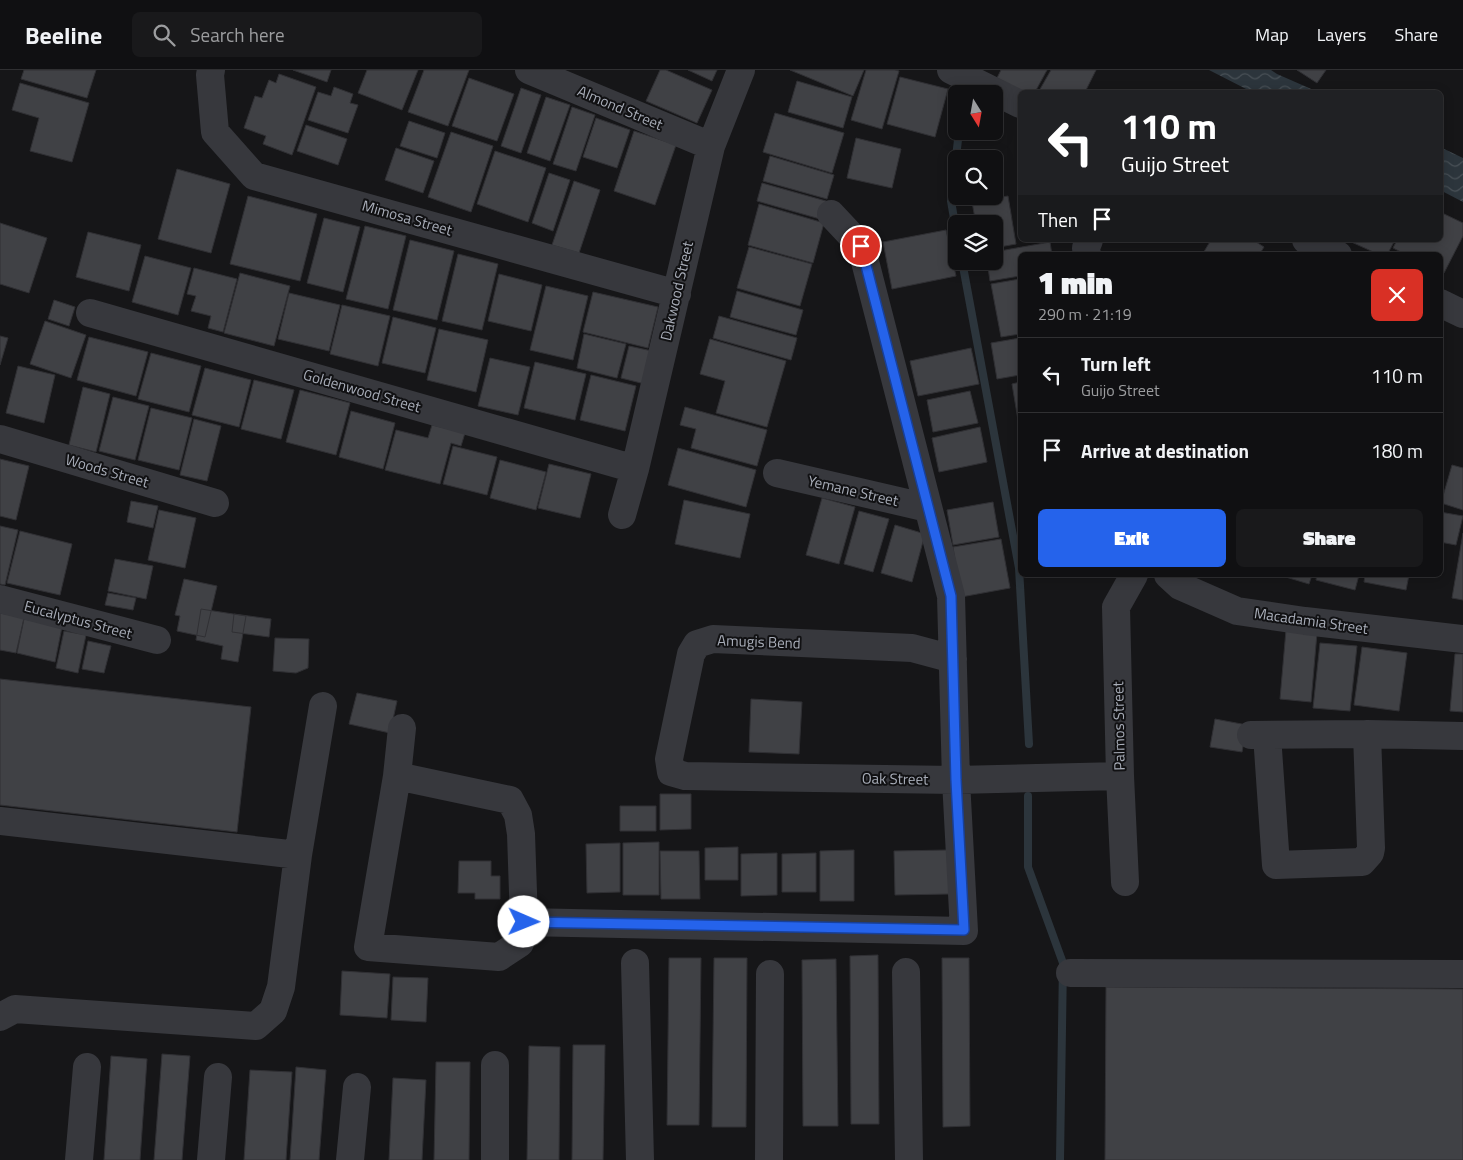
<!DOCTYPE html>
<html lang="en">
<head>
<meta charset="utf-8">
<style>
	:root { --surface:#101012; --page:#19191b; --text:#f1f3f6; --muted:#9c9d9f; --line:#303032; --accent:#2563eb }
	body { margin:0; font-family:"Titillium Web",sans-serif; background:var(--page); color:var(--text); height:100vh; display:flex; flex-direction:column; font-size:19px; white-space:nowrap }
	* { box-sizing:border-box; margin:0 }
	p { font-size:16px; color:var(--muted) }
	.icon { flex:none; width:28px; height:28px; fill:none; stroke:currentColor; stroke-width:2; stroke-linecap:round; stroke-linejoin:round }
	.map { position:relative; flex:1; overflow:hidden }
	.details { position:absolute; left:1018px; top:182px; width:425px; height:325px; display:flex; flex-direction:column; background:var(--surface); border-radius:8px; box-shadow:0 2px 12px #0003,0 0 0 1px var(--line) }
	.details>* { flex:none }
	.guide { position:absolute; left:1018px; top:20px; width:425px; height:152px; border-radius:8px; box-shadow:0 2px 12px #0003,0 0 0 1px var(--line); background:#202124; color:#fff; overflow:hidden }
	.needle { width:32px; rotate:169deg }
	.tools { position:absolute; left:948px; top:15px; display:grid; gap:10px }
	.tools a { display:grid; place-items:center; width:55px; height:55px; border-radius:8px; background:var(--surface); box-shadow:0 2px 12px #0003,0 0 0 1px var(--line); font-size:25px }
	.pin { position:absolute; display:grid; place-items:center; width:42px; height:42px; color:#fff; margin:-21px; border:2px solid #fff; border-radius:50%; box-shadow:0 1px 5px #0007 }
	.me { position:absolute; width:55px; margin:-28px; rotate:91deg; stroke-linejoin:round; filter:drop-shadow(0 0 4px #0008) }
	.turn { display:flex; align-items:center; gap:18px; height:105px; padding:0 20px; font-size:22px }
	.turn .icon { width:65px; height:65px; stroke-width:2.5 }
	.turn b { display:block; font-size:35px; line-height:42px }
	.then { display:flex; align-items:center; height:48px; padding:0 20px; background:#0003; gap:10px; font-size:19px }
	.round { display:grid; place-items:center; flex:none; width:52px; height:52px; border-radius:8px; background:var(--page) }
	.overview { display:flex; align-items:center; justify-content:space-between; height:85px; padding:0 20px }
	h1 { font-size:30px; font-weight:800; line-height:38px }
	.button { display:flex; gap:10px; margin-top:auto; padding:10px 20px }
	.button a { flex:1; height:58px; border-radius:8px; background:var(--accent); color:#fff; font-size:20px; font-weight:800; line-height:58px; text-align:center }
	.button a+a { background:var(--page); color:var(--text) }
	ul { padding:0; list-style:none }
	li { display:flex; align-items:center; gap:15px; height:75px; padding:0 20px; border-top:1px solid var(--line) }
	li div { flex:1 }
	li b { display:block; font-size:19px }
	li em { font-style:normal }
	header { display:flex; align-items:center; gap:30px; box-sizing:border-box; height:70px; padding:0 25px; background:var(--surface); border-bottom:1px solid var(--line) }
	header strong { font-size:24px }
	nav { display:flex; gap:28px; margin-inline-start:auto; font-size:18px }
	.search { width:350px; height:45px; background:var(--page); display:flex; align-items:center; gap:12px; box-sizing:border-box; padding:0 18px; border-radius:8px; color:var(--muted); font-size:19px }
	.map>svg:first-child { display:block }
</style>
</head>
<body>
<header>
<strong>Beeline</strong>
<div class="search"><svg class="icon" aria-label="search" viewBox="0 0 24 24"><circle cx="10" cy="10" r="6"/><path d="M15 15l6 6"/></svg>Search here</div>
<nav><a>Map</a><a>Layers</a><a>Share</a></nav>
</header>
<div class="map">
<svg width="1463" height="1090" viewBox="0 0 1463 1090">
	<defs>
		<pattern id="water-waves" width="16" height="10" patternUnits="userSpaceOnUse" patternTransform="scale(1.25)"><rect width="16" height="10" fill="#2c353c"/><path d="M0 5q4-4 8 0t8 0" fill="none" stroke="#485056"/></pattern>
	</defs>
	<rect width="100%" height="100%" fill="#161618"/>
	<path fill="url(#water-waves)" d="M1209 0H1271L1277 4 1318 22H1252Z
		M1440 77 1463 88V132L1440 120Z"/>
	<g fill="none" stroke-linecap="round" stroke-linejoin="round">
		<path stroke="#2c353c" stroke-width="8" d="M956 160 951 131 959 61
			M962 191 1019 498 1029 674
			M1028 726V797L1063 893 1060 1090"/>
	</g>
	<path fill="#404145" stroke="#303034" d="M24 0H96L87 28 21 9Z
		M293 0H331L327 12Z
		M367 0H418L402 40 358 23Z
		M424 0H469L448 56 408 42Z
		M660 0H666L712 20 697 53 646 31Z
		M688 0H717L712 11Z
		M790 0H864L853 26Z
		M866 0H895L899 1 882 59 851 50Z
		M1001 0H1047L1035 22H1024L997 8Z
		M1051 0H1096L1085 22H1042L1039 21Z
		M1297 0H1326L1317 13Z
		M279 4 316 17 292 85 263 74 266 66 244 58 255 26 262 28 269 10 276 13Z
		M900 7 948 19 935 67 887 54Z
		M469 8 514 24 497 71 452 56Z
		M797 11 852 27 843 58 788 42Z
		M20 13 89 33 72 92 30 81 39 48 12 40Z
		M334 17 353 24 350 33 358 35 348 63 308 50 318 22 331 26Z
		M521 18 541 25 521 83 501 76Z
		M546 27 570 35 550 91 527 83Z
		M572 37 595 45 576 101 553 94Z
		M775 43 844 63 832 103 763 82Z
		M596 48 630 60 617 98 583 87Z
		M409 51 445 63 437 88 400 76Z
		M306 55 347 69 338 95 297 81Z
		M634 61 676 75 655 135 614 121Z
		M451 62 493 76 471 142 428 127Z
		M856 68 901 79 892 118 847 108Z
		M396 78 434 91 423 123 385 110Z
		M495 81 546 98 528 152 477 134Z
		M770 86 834 105 827 129 763 111Z
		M177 99 230 114 211 183 158 169Z
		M549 103 570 110 553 161 532 153Z
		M574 111 600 120 579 183 552 175Z
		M762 113 826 131 820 149 757 131Z
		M248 126 317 144 300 211 230 194Z
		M1008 126 1016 174 994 178V154H976L972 132Z
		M759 134 824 153 813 193 748 175Z
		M1440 142 1463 153V166L1444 203 1440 201V185H1407L1393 178 1397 170H1440Z
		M324 148 360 157 343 222 307 213Z
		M0 153 47 168 29 223 0 214Z
		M365 156 406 166 388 239 346 229Z
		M946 160 956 206 892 219 883 172Z
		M88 162 141 175 129 221 76 207Z
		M410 170 454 181 437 250 393 240Z
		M1211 170H1253L1264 177 1259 185H1202Z
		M1347 170H1395L1387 185H1380Z
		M1050 172 1052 185H1020V206L990 211 987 191H994V182Z
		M749 177 812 194 800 236 737 218Z
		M458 184 498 194 482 260 442 251Z
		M145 186 191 198 178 245 132 232Z
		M194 198 237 209 223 262 208 258 211 246 191 241 196 226 187 224Z
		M240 203 290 216 274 276 224 263Z
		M499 204 542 215 531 261 488 251Z
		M1020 209V264L1001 267 991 214Z
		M546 216 588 226 573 290 530 280Z
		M737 221 803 240 796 265 730 247Z
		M593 222 658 237 648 278 583 262Z
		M289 223 340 235 329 281 278 269Z
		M54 230 75 237 69 256 48 249Z
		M342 235 390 246 378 296 330 284Z
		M719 246 797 268 791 290 713 268Z
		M393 247 436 258 425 303 382 293Z
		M45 251 86 265 71 308 30 294Z
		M439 259 488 270 476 322 427 310Z
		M584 264 626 274 617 308 577 298Z
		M0 266 8 268 0 295Z
		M89 267 148 282 136 326 77 310Z
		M1020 268V305L997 309 991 273Z
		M710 269 786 291 767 357 716 343 725 311 700 304Z
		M629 276 652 281 645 314 621 308Z
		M971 278 979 314 918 326 910 291Z
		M151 283 201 296 189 342 138 329Z
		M490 288 530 297 518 345 478 336Z
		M535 292 586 304 575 350 524 338Z
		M18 296 55 305 44 353 6 343Z
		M205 298 251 310 239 357 192 345Z
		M591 305 636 316 625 361 580 350Z
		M254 310 294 320 281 369 241 359Z
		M1020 312V350H1018L1012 314Z
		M83 317 110 324 96 382 69 375Z
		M300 320 350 333 336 385 286 372Z
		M970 321 978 353 933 362 927 330Z
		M113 327 149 336 135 390 99 381Z
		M685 337 767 360 757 396 691 378 696 359 680 355Z
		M151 338 192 348 179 400 138 390Z
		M351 341 395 353 383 399 339 387Z
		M194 349 221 356 207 411 180 405Z
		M432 355 465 363 461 376 451 373 440 414 385 400 396 360 428 368Z
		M980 357 987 392 939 402 932 368Z
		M453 376 497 387 487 425 443 414Z
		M678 378 756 400 746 437 668 415Z
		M0 389 29 396 16 450 0 446Z
		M500 390 546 402 536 440 490 428Z
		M549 394 591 404 580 448 538 438Z
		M1452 395 1463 398V440L1441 433Z
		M822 428 855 437 839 494 806 485Z
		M684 430 750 444 740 488 675 474Z
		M131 431 158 436 153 458 127 452Z
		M993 432 999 467 953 475 947 440Z
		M159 440 196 448 185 498 148 490Z
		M859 441 889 449 873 502 844 494Z
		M1440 442 1463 446 1456 475 1440 472Z
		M895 455 925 464 912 512 881 503Z
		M0 456 18 460 5 515 0 514Z
		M20 461 72 474 60 525 7 513Z
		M1463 463V530L1452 528Z
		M1001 469 1010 518 961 527 953 477Z
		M115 489 153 496 146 529 108 521Z
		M1279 505H1312L1309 514Z
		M1317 505H1359L1355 520 1316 510Z
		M1365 505H1409L1406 520 1364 512Z
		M184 509 217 516 205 567 177 561 180 546 175 545Z
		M108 523 136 528 133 540 105 535Z
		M201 539 246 546 238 592 221 589 223 576 196 570Z
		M0 543 24 548 16 583 0 580Z
		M234 544 271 549 269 567 232 562Z
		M24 549 62 557 55 592 17 583Z
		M1286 560 1317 563 1311 632 1280 629Z
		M64 561 86 565 78 603 56 598Z
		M275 568 309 569 308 598 296 603 273 601Z
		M88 571 111 576 104 603 82 599Z
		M1320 573 1357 576 1350 641 1313 638Z
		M1362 577 1407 583 1399 641 1354 635Z
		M1455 584H1463V642L1450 641Z
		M0 609 251 637 237 762 0 735Z
		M357 623 397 631 390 663 349 654Z
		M751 629 802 632 799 684 749 682Z
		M1215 649 1247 655 1242 682 1210 677Z
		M660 724H691V759L660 760Z
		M620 736H656V761H620Z
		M659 772V825H623V773Z
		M620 773V822L587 823 586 774Z
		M738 777V810H705V778Z
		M854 780V831H820V781Z
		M948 780 949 824 895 825 894 781Z
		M660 781H699L700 829H661Z
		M777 783V825L741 826V784Z
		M816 783V822H782V784Z
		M459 791H491V806H500V829H475V823H458Z
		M878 885 879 1054H851L850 886Z
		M669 888H701L699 1055H667Z
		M714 888H747L746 1057H712Z
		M942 888H969L970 1056 943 1057Z
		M836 889 838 1056H803L802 890Z
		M342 901 390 904 387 948 340 945Z
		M393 907 428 908 426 952 391 950Z
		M1106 917 1463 919V1090H1105Z
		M573 975H605L603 1090H572Z
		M529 976 560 977 559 1090H527Z
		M162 984 190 986 182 1090H154Z
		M111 986 147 989 140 1090H104Z
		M436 992H470L469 1090H434Z
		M296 997 326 1000 319 1090H290Z
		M250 1000 292 1002 286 1090H244Z
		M393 1008 426 1010 422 1090H389Z"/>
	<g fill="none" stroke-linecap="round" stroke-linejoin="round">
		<path stroke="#37383d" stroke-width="28" d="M211 0 210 5 215 62 254 106 677 224
			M529 0 711 76
			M951 0 1020 34
			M1306 170 1338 185
			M1087 185 1086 178 1089 170
			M1440 233 1463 244
			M90 243 635 399
			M0 369 215 433
			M777 403 928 438
			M622 445 635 399 711 76 741 0
			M1168 505 1180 516 1237 541 1305 551 1463 569
			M0 529 157 570
			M953 589 912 578 713 569 697 574 691 584 669 689 671 702 685 706 956 710 1120 706
			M1251 665 1367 664 1463 666
			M1267 665 1276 795 1362 792 1370 783 1371 778 1367 664
			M397 706 510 730 518 745 521 764 524 852 520 873 499 887 368 877 397 706 402 658
			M0 751 298 785
			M1125 812 1120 706 1116 537 1134 505
			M524 852 964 861 956 710 951 526 861 176 831 144
			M635 893 640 1090
			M906 902 909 1090
			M1070 903 1463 904
			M0 947 15 939 256 956 273 941 281 917 298 785 323 636
			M495 995V1090
			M79 1090 87 997
			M211 1090 218 1007
			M350 1090 357 1017
			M769 1090 770 904"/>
	</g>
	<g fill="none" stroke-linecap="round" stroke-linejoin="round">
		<defs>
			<path id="route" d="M524 852 964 860 956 710 951 526 861 176"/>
		</defs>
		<use href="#route" stroke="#184099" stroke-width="12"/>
		<use href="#route" stroke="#2563eb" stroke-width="9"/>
	</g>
	<g text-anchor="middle" stroke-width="4" stroke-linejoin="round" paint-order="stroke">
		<g font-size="15" fill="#a8adb8" stroke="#111113">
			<text transform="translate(620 38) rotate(23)" y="5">Almond Street</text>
			<text transform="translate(407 148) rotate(16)" y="5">Mimosa Street</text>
			<text transform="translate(677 221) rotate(-77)" y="5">Dakwood Street</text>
			<text transform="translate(362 321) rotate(16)" y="5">Goldenwood Street</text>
			<text transform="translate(107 401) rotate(16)" y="5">Woods Street</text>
			<text transform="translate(853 421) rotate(13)" y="5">Yemane Street</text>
			<text transform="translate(78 550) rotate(15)" y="5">Eucalyptus Street</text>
			<text transform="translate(1311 551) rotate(8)" y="5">Macadamia Street</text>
			<text transform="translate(759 572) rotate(2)" y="5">Amugis Bend</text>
			<text transform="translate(1119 656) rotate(-91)" y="5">Palmos Street</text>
			<text transform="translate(895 709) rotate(1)" y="5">Oak Street</text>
		</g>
	</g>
</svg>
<div class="tools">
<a><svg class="needle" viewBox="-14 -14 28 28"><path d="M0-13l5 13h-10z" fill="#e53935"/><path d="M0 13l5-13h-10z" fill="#9c9d9f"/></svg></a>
<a><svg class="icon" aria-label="search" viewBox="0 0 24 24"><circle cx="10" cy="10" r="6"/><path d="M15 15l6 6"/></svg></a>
<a><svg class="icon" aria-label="layers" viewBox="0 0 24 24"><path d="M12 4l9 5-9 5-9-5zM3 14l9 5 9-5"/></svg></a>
</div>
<div class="pin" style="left:861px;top:176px;background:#d93025"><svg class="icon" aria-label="arrive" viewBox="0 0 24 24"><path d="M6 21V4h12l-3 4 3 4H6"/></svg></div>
<svg class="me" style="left:524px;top:852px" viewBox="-20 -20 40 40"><circle r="19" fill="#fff"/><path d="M0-13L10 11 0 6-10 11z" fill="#2563eb"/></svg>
<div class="guide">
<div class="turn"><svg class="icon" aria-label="left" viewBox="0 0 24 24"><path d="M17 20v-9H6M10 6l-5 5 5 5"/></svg><div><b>110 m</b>Guijo Street</div></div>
<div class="then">Then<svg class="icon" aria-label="arrive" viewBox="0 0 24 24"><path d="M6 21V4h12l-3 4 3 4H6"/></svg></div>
</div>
<section class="details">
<div class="overview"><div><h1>1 min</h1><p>290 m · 21:19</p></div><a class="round" style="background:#d93025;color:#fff"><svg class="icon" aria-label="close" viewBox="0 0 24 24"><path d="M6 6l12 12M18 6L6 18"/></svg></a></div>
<ul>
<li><svg class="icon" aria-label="left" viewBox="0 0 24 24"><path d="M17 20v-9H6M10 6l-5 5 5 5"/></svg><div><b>Turn left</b><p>Guijo Street</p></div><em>110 m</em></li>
<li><svg class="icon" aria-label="arrive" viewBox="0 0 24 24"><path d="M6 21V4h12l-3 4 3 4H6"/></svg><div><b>Arrive at destination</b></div><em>180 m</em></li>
</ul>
<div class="button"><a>Exit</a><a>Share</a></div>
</section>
</div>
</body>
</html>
